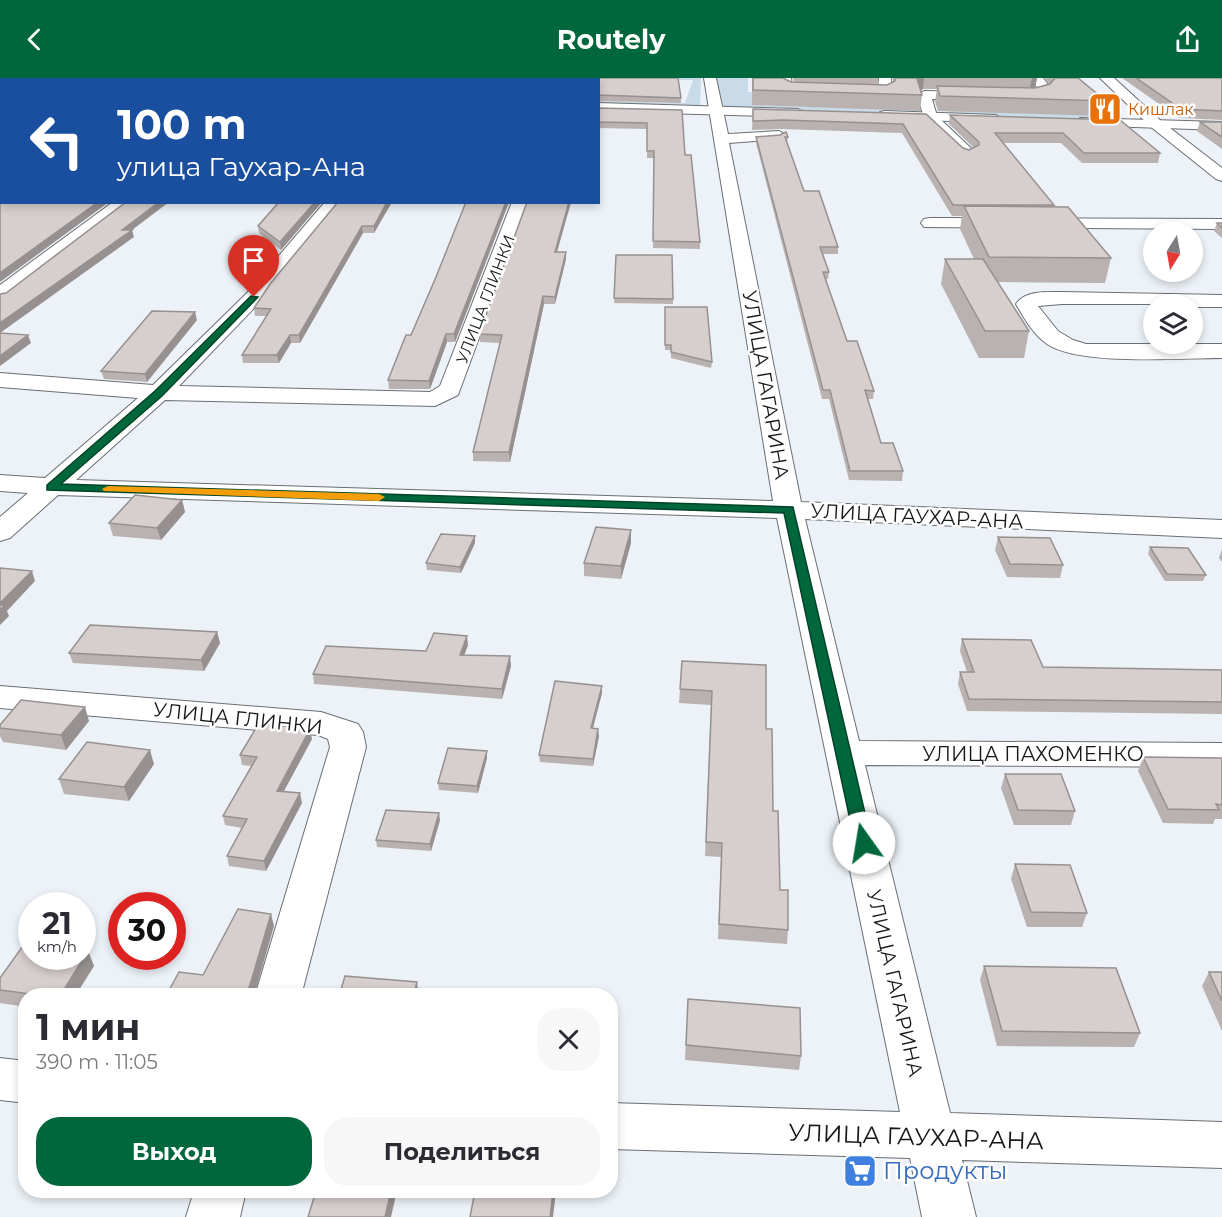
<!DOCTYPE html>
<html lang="ru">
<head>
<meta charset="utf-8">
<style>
	:root { --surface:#fff; --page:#f7f7f7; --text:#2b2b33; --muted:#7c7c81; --accent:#00673d }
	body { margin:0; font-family:Montserrat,sans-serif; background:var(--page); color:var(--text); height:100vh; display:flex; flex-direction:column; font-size:22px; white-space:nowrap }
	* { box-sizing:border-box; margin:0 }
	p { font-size:20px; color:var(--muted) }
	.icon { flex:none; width:33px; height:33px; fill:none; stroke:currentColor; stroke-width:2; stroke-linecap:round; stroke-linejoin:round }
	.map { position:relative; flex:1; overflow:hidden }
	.details { position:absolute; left:18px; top:910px; width:600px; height:210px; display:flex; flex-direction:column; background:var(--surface); border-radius:24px; box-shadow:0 3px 9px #0003 }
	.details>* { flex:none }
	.guide { position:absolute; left:0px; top:0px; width:600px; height:126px; box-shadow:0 3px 9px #0003; background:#1a4fa0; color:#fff; overflow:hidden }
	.needle { width:39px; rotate:191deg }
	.controls { position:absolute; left:1143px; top:144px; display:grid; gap:12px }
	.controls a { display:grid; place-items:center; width:60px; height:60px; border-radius:50%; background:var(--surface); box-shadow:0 3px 9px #0003; font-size:30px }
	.speed { position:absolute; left:18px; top:814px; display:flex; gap:12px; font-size:30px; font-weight:700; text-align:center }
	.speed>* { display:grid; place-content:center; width:78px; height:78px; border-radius:50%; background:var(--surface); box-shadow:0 3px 9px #0003; line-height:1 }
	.speed small { font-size:15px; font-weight:400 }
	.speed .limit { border:9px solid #d22; background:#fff; color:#111 }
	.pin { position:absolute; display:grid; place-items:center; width:51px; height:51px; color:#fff; margin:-62px -26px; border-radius:50% 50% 50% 0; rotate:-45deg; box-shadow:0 0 6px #0007 }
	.pin .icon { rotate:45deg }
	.me { position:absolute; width:66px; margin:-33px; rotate:347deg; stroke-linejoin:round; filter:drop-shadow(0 0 4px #0008) }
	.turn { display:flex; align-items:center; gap:21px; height:126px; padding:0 18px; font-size:27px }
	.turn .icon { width:78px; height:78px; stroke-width:2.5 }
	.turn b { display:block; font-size:42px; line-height:51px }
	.round { display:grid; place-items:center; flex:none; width:63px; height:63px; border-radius:24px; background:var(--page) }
	.head { display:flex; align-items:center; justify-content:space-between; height:102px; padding:0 18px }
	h1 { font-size:36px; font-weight:700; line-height:45px }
	.primary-button { display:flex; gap:12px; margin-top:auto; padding:12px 18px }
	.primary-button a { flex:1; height:69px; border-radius:24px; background:var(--accent); color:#fff; font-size:24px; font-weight:700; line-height:69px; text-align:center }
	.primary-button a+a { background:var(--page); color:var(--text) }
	header { display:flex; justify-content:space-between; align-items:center; height:78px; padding:0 18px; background:var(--accent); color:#fff; font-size:27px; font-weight:700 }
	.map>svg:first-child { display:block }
</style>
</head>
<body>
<header><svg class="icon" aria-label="back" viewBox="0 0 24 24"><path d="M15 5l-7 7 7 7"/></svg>Routely<svg class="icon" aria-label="share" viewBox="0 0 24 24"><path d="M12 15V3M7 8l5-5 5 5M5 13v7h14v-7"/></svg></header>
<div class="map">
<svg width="1222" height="1139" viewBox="0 0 1222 1139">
	<rect width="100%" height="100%" fill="#ecf2f7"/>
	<path fill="#c9dae8" d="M662 0H701L700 28 599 26V23L685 25 693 2H662Z
		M714 0H748V14H928L939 38 720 31Z
		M948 31 1077 35 1109 41H1142L1146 45 950 38Z"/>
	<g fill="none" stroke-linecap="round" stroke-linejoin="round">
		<defs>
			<path id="minor" d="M704 0H716L728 56 779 53 786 57 779 61 729 65 801 424 1222 442V460L805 441 859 663 1222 665V689L865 687 950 1035 1222 1044V1090L962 1082 976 1139H922L910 1080 610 1071V1025L900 1034 777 440 58 417 10 460 0 463V439L28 415 0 413V397L45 400 138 320 0 309V295L153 307 247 215 325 124H343L261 223 179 308 430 314 440 308 512 124H529L458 317 435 328 165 322 76 402 773 423Z
				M779 0H791L792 9 878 12 879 0H891L892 16 885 20 790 17 779 12Z
				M1031 0H1043L1052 12 1046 19 1031 23 932 21 937 38 976 75 968 80 963 78 925 42 917 17 924 13 1030 15 1038 11Z
				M1100 0H1114L1161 43 1222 90V103L1216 101 1151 49Z
				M113 124H133L7 221 0 223V207Z
				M930 140 1222 141V151L924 149 921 145 924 141Z
				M1062 214 1222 217V229H1192V226H1062L1038 228 1058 253 1073 262 1086 266H1222V280C1180 280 1079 288 1047 266 1033 256 1024 240 1016 226 1025 212 1047 214 1062 214Z
				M0 608 321 634 358 646 363 654 366 669 301 918H255L330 669 328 661 318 657 0 630Z
				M0 980 26 983V1025L0 1022Z
				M194 1113H246L240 1139H186Z"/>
			<path id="major" d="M598 25 798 31 805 35 798 39 598 33Z
				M885 33 996 37 1003 41 996 45 880 40 878 37 880 34Z
				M1080 40 1222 44V52L1075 47 1073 44Z"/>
		</defs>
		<use href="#minor" stroke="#6a6f74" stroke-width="2"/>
		<use href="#major" stroke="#6a6f74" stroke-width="2"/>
		<use href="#minor" fill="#fff" fill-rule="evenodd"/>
		<use href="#major" fill="#fff" fill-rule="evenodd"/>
	</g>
	<path fill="#b9b2b0" d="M0 0H678L681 20V25L598 23V2H2V12H0Z
		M752 0H783L791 4H794L793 0H878L877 7H887L893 4V0H1037L1035 10 1049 6 1045 0H1078L1106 23 1103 38 938 33 935 23 937 11H923L920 13 922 17 920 33 752 27Z
		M1122 0H1222V42L1179 40Z
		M598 30 682 32 685 77 700 164V171L653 170 654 80H647V51L598 50Z
		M753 31 926 36 963 70 969 72 974 70 949 46 950 37 1120 42 1160 75 1158 85H1082L1061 65H1003L1054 127V129L1111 180 1105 205 998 204 1029 253 1024 280H979L941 206 945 181H974L960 151 962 138H952L902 55 782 51 752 52Z
		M1200 44H1222V71L1197 53Z
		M756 59H788L787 65 804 113 838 169V176H823L829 194 828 201H825L847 263 874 313 873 321H868L881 365 903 393 902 403 849 402 829 321H822L756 65Z
		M279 124H322L281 172 259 155 258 148Z
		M338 124H392L374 155H363L300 265H291L279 285H243L242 277 266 238H255L254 230Z
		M466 124H509L455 264H447L430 311H389L388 302 411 257 436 199Z
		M527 124H571L557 174H566V181L555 226H544L510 384 473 383V374L500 265 480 264 479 256Z
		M1217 145H1222V160L1214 153Z
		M616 177H672L673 226 614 225Z
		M665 229 712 284 711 290 671 280V272H665Z
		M197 242 147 304 104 301 101 293Z
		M182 422 185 434 161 462 113 458 109 445Z
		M631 452V465L621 501 584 498V485Z
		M475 458V465L461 495 427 492 426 485Z
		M998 459 1063 487 1060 500 1007 499 995 472Z
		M1150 469 1206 497 1203 503H1165L1148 476Z
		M1222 471V484L1219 480Z
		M217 554 220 565 204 593 73 585 69 575Z
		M962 561 1043 589 1222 592V636L967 633 958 606 960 594H967L960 573Z
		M468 567 464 577 511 588 502 621 314 606 313 596 426 573Z
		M682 583 766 651 780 812 788 852 787 866 718 861 721 779 705 778 711 627 679 625Z
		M602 615 593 650 599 658 593 688 540 684 539 677Z
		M89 643 66 672 3 664 0 658V647Z
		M312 661 284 713 302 725 266 793 229 788 227 778 242 750 225 747 223 738 251 688 242 687 240 677Z
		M1143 679 1222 680V741H1215L1213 746 1163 745 1138 693Z
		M487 680 478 715 439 712 438 705Z
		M154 686 129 723 64 716 59 701Z
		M1005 696 1075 733 1071 747H1014L1001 710Z
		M440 742 431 773 377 769 376 762Z
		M1015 786 1087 835 1082 849H1027L1011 801Z
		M88 873 94 888 75 918H26V929L0 925V900Z
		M984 888 1140 955 1134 969 997 968 980 902Z
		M1209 894H1222V953L1202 908Z
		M688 921 801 978 799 992 685 982Z"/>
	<path fill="#969190" d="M919 0H924L923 11 915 16 917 1Z
		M1032 0H1037L1035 10 1029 13Z
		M98 124H109L0 204V195Z
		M159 124H169L132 152 134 159 0 255V245Z
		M315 124H322L281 172 280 164Z
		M387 124H392L374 155V148Z
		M506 124H509L455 264 454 256Z
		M569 124H571L555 181V174Z
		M362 148 363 155 300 265 299 257Z
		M566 174V181L555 226V219Z
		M543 218 544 226 510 384 509 374Z
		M195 234 197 242 147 304 145 296Z
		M446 256 447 264 430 311 429 303Z
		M28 257 31 265 0 288V278Z
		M290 257 291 265 279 285 277 277Z
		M182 422 185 434 161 462 157 450Z
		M631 452V465L621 501V488Z
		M475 458V465L461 495 460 489Z
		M32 493 35 503 7 533 9 538 0 547V525Z
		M217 554 220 565 204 593 201 582Z
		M467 558 468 567 461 586 460 577Z
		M510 578 511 588 502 621V611Z
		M602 608V615L591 657V650Z
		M85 629 89 643 66 672 61 657Z
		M310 651 312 661 279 722 277 713Z
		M598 651 599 658 593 688V681Z
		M150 672 154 686 129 723 124 709Z
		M487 673V680L478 715 477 708Z
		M300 715 302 725 266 793 264 783Z
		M439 735 440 742 431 773 430 766Z
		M271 836 274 848 254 918H245Z
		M88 873 94 888 75 918H60Z
		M417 904 419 918H413Z
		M391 1113H397L391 1139H385Z
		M553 1113H556L553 1139H550Z"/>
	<path fill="#d7cfcd" stroke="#969190" stroke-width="1.5" d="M0 0H678L681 20 598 17V2H2V7H0Z
		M753 0H783L791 4 887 7 895 3V0H919L917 1 922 17 753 12Z
		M1055 0H1078L1106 23 940 18 937 8 1035 10 1050 6Z
		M1136 0H1222V33L1181 31Z
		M2 13V62L0 61V17Z
		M598 30 682 32 685 77H691L700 164 653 163 654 73H647V45L598 44Z
		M753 31 926 36 963 70 969 72 979 67V64L950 37 1120 42 1160 75H1084L1063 55H995L1054 127H953L903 46 783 42 753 43Z
		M1200 44H1222V59Z
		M786 54 788 59H785L804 113H819L838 169H820L829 194H823L847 263H857L874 313 865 312 881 365H893L903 393H850L830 312H823L756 59 780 57Z
		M2 66V124H98L0 195V72Z
		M126 124H159L122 152H132L0 245V216L6 215Z
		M279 124H315L280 164 258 148Z
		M338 124H387L374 148H362L299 257H290L277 277H242L271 231 254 230 270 206Z
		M466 124H506L454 256H446L429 303 388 302 406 257H411L436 199Z
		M527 124H569L555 174H566L555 219 543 218 509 374H473L502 257 479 256Z
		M964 128 1068 129 1111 180 989 179Z
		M1217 145H1222V150Z
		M616 177H672L673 221 614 220Z
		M945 181H983L1029 253H985Z
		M665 229H707L712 284 671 274V267H665Z
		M152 233 195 234 145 296 101 293Z
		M0 255 28 257 0 278Z
		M135 417 182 422 157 450 109 445Z
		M596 449 631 452 621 488 584 485Z
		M441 456 475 458 460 489 426 485Z
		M998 459 1050 460 1063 487 1010 486Z
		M1150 469 1188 470 1206 497 1167 496Z
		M0 490 32 493 0 525Z
		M0 527H5L0 532Z
		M90 547 217 554 201 582 69 575Z
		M434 555 467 558 460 577 510 578 502 611 313 596 326 568 426 573Z
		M962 561 1031 562 1043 589 1222 592V624L969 621 960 594H974Z
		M682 583 766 587V651H772L773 733H778L780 812H788V852L719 846 722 765 706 764 712 613 680 611Z
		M555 603 602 608 591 650 598 651 593 681 539 677Z
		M21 622 85 629 61 657 0 650V647Z
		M259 645 310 651 277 713 300 715 264 783 227 778 247 741 223 738 257 679 240 677Z
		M87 664 150 672 124 709 59 701Z
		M448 670 487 673 477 708 438 705Z
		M1143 679 1222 680V727L1216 726 1219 732 1168 731Z
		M1005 696H1061L1075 733 1018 732Z
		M386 732 439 735 430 766 376 762Z
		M1015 786 1070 787 1087 835 1031 834Z
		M238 831 271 836 250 907 245 918H166L179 894 203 897Z
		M25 865 32 866V879H82V872L88 873 60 918H46L0 912V900Z
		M984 888 1116 890 1140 955 1002 953Z
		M1209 894H1222V923Z
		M345 898 417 904 413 918H339Z
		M471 912 540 918H469Z
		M688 921 800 930 801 978 686 967Z
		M316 1113H391L385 1139H308Z
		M475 1113H553L550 1139H470Z"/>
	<path fill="#00673d" stroke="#004328" stroke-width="1.5" d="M251 218 258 219 162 318 61 406 793 429 872 765 870 770H858L855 765 784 435 47 412V407L155 313Z"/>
	<path fill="#f59e0b" d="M108 408 379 416 385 419 379 423 104 413 102 411Z"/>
	<defs>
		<symbol id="restaurant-square" viewBox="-11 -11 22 22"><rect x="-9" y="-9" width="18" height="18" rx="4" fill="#e8710a" stroke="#fefefe"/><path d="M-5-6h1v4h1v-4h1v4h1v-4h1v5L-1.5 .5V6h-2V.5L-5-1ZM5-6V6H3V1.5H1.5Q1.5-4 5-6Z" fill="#fff"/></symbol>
		<symbol id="supermarket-square" viewBox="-11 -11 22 22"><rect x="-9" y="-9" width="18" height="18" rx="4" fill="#3f7fe0" stroke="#fefefe"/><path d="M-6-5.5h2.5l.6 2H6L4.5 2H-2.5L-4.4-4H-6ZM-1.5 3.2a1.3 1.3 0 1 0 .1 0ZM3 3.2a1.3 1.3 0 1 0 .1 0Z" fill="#fff"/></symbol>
	</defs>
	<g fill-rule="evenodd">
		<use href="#restaurant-square" x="1086" y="12" width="38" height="38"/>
		<use href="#supermarket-square" x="841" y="1074" width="38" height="38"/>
	</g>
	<g text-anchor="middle" stroke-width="5" stroke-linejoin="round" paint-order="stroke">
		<g font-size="16" fill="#c56008" stroke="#fefefe" text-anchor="start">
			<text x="1128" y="37">Кишлак</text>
		</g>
		<g font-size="16" fill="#151719" stroke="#fefefe">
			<text transform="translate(485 221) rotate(-69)" y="6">УЛИЦА ГЛИНКИ</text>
		</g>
		<g font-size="20" fill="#151719" stroke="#fefefe">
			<text transform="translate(766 307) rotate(80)" y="7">УЛИЦА ГАГАРИНА</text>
			<text transform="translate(917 438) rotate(3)" y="7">УЛИЦА ГАУХАР-АНА</text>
			<text transform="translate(238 640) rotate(6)" y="7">УЛИЦА ГЛИНКИ</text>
			<text x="1033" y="683">УЛИЦА ПАХОМЕНКО</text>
			<text transform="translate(895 905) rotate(77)" y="7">УЛИЦА ГАГАРИНА</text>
		</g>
		<g font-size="24" fill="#151719" stroke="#fefefe">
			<text transform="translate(916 1059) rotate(2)" y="8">УЛИЦА ГАУХАР-АНА</text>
		</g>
		<g font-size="24" fill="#366cbe" stroke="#fefefe" text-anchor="start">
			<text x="883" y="1101">Продукты</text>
		</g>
	</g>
</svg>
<div class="controls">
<a><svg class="needle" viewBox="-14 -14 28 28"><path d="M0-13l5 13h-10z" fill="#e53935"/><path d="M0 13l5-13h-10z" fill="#7c7c81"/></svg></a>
<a><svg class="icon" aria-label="layers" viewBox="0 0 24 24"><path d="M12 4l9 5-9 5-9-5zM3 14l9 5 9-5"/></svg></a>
</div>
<div class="speed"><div>21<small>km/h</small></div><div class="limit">30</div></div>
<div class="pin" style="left:254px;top:219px;background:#d93025"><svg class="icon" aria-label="arrive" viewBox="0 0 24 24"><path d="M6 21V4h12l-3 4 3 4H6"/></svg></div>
<svg class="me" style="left:864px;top:765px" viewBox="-20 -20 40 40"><circle r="19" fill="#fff"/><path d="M0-13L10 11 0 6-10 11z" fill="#00673d"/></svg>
<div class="guide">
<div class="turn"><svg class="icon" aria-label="left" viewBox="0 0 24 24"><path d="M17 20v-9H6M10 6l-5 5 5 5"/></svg><div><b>100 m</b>улица Гаухар-Ана</div></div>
</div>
<section class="details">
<div class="head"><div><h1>1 мин</h1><p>390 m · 11:05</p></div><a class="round"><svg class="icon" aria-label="close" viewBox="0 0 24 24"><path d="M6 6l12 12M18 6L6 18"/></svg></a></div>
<div class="primary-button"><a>Выход</a><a>Поделиться</a></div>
</section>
</div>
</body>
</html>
